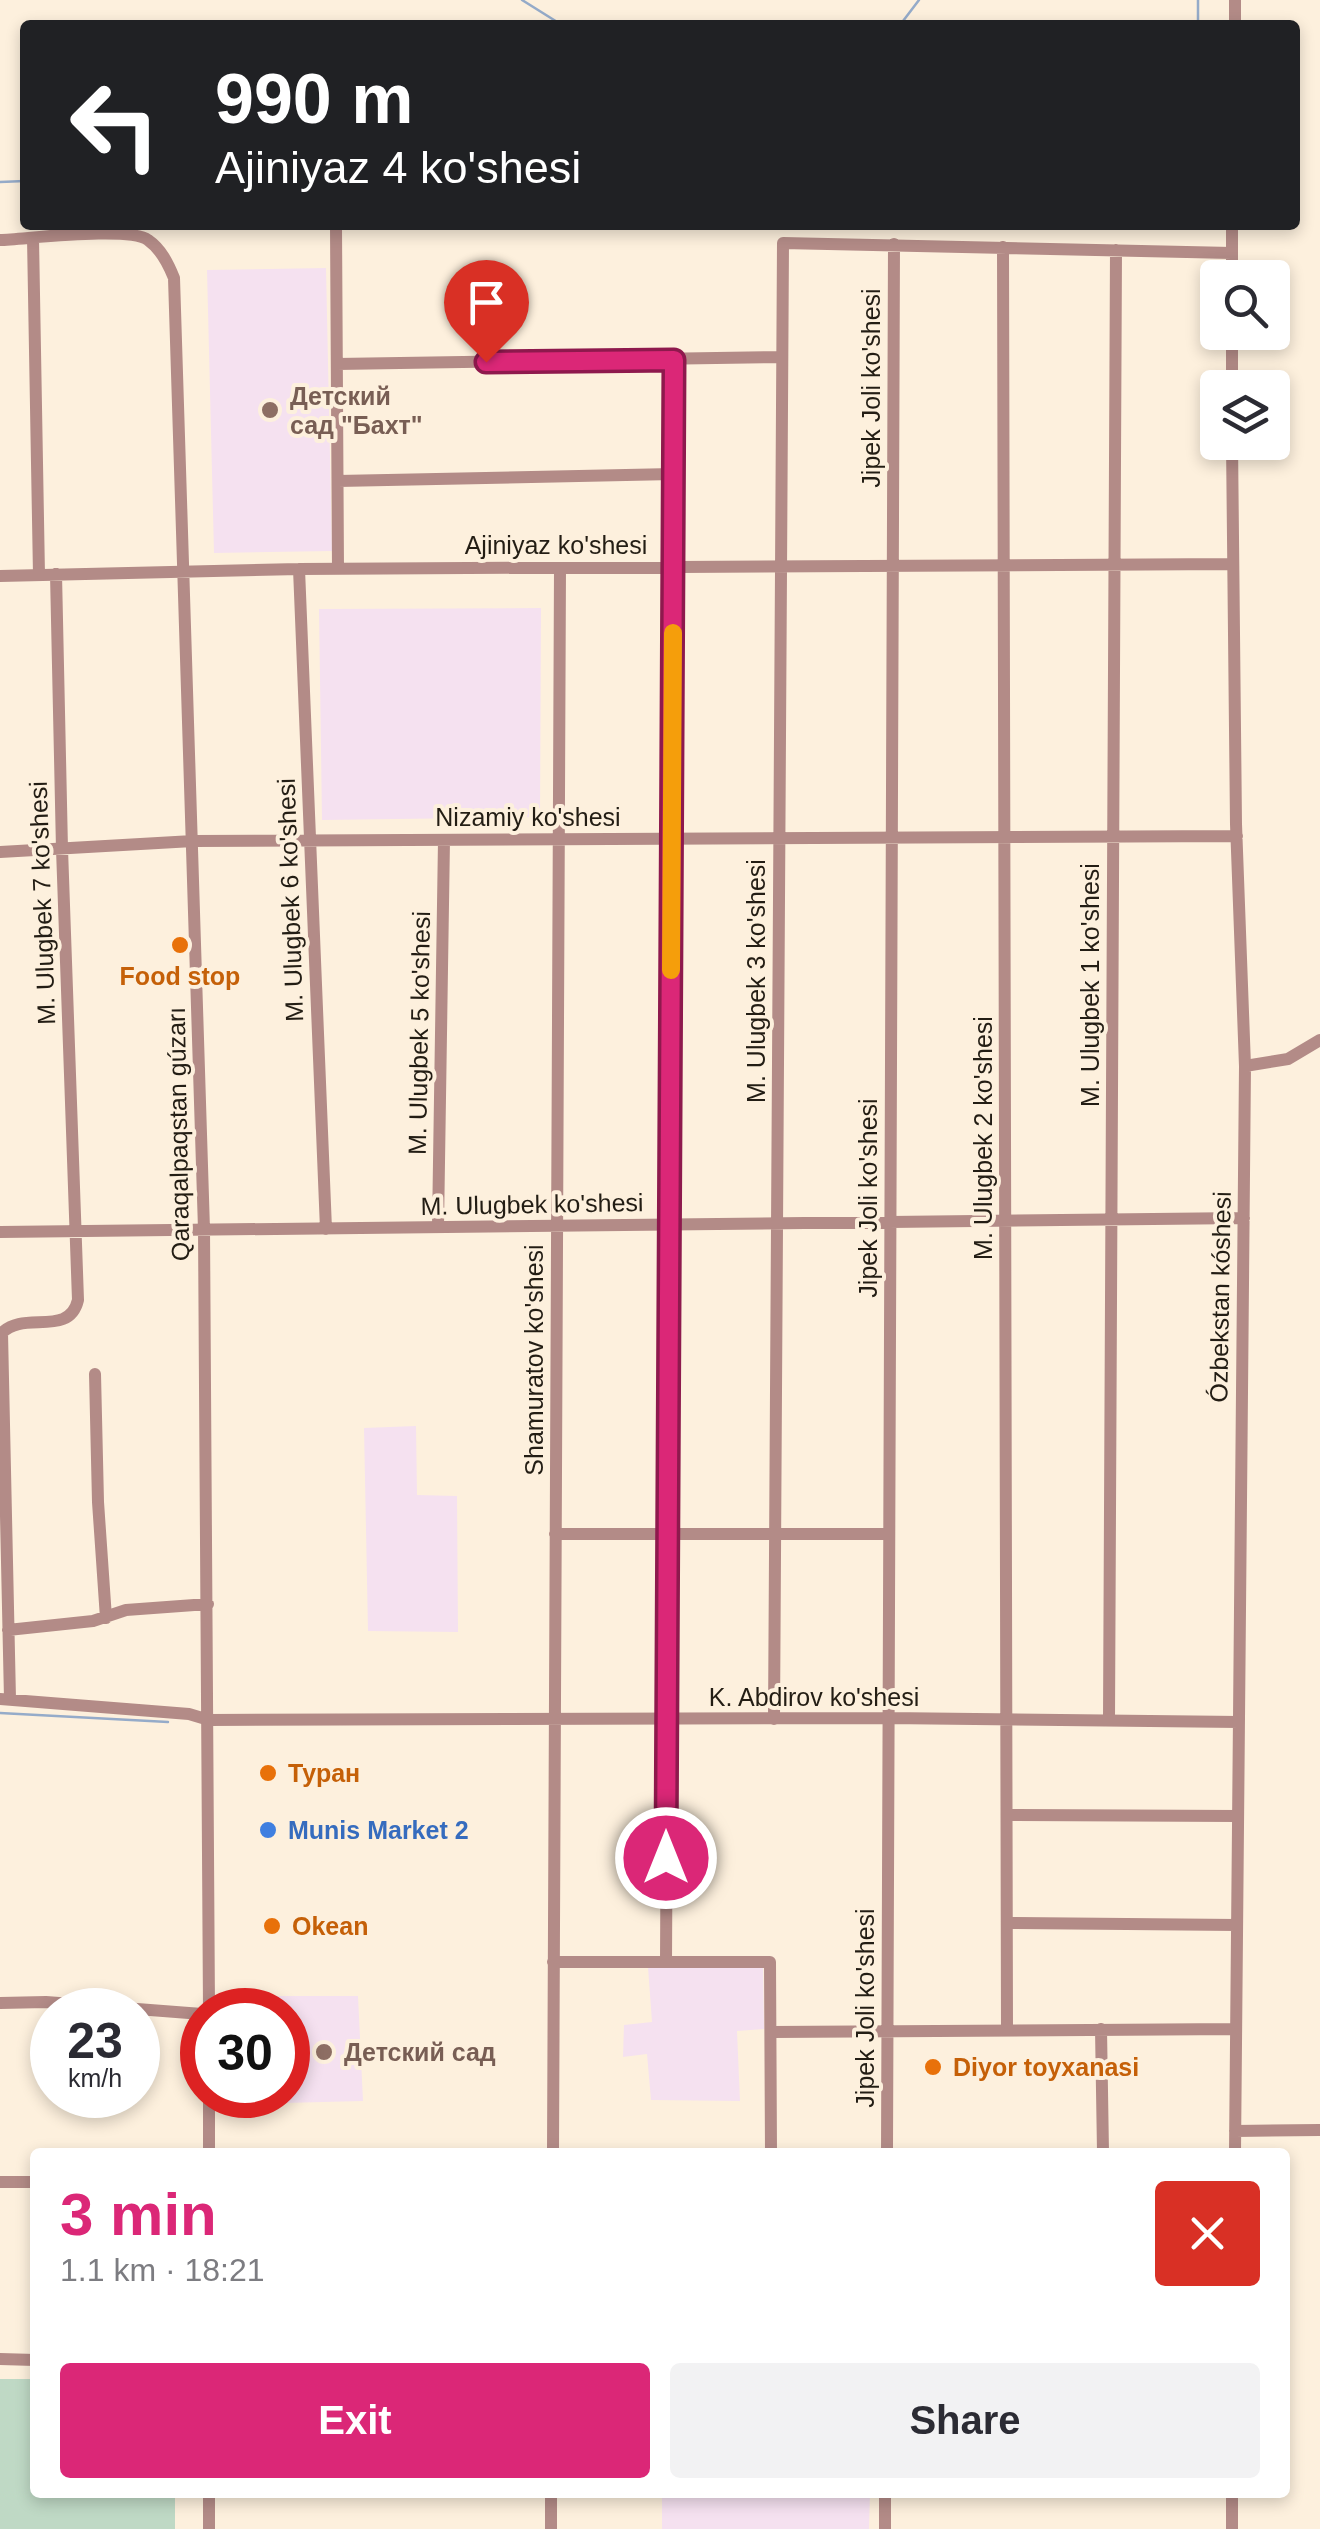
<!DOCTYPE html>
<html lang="en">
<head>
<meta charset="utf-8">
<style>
	:root { --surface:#fff; --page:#f2f2f3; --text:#2b2b33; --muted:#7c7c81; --accent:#db2777 }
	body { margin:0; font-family:Arial,sans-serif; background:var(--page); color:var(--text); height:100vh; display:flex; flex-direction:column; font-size:38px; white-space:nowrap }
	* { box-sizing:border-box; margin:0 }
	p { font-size:32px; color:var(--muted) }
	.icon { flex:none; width:55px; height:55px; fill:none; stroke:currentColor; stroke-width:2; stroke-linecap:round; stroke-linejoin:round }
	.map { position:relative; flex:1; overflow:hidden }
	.panel { position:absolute; left:30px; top:2148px; width:1260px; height:350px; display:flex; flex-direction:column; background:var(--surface); border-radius:10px; box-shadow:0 5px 15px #0003 }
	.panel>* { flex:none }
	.hud { position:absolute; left:20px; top:20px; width:1280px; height:210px; border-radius:10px; box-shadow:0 5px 15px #0003; background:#202124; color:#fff; overflow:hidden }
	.buttons { position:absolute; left:1200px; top:260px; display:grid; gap:20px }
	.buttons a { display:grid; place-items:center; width:90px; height:90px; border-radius:10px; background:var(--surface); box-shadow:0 5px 15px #0003; font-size:50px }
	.speed { position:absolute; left:30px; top:1988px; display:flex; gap:20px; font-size:50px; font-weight:700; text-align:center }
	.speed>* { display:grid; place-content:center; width:130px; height:130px; border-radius:50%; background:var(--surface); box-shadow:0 5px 15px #0003; line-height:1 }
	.speed small { font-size:25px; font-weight:400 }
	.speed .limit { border:15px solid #d22; background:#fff; color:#111 }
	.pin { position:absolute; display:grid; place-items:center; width:85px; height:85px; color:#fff; margin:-102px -42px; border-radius:50% 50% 50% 0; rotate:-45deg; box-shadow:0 0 10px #0007 }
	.pin .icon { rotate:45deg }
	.me { position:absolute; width:110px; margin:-55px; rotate:0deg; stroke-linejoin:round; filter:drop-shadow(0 0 8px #0008) }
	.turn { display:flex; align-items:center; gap:35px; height:210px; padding:0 30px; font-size:45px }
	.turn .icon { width:130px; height:130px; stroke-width:2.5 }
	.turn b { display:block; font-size:70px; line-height:85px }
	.round { display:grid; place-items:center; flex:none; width:105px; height:105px; border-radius:10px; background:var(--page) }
	.head { display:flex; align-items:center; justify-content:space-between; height:170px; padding:0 30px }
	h1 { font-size:60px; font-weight:800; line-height:75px; color:var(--accent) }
	.button { display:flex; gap:20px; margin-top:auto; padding:20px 30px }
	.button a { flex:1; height:115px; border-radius:10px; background:var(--accent); color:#fff; font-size:40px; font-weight:800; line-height:115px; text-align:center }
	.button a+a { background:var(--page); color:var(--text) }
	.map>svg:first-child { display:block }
</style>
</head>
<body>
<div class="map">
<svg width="1320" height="2529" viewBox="0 0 1320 2529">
	<rect width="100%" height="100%" fill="#fdf0dd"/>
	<path fill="#f5e1f0" d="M326 268 332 551 214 553 207 270Z
		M541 608 540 817 322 820 319 609Z
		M416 1426 417 1495 457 1496 458 1632 368 1631 364 1428Z
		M763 1966 764 2029 737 2031 740 2101 651 2100 647 2054 623 2057 624 2025 652 2022 648 1967Z
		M249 1996H358L363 2101 248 2104V2095H288V2010H249Z
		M662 2493H870L869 2529H662Z"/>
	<path fill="#bfd9c5" d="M0 2379H35V2492L175 2493V2529H0Z"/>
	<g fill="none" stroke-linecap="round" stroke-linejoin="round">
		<path stroke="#95abc9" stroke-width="2.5" d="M522 0 562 25
			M900 25 919 0
			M1198 25V0
			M0 182 25 181
			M0 1713 168 1722"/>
		<path stroke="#b38b87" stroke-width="12" d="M1235 25V0
			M336 225 338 569
			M1232 225V278
			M33 238 39 575
			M0 240C28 239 129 226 148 240 161 249 168 263 174 278L204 1229 209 2010
			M1003 247 1007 2029
			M337 364 782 357
			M1232 388V332
			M1232 442 1236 824 1245 1066 1235 2152
			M338 481 673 474
			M299 569 326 1229
			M0 576 299 569 1232 564
			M0 852 193 841 1237 836
			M1245 1066 1288 1059 1320 1040
			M438 1227 444 840
			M0 1232 1244 1218
			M95 1374 98 1502 106 1618
			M555 1534H889
			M8 1630 93 1621 126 1610 208 1604
			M0 1699 189 1714 209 1720 888 1718 1239 1722
			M10 1699 2 1333C23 1310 69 1338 78 1300L62 849 56 574
			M774 1719 783 243 1232 253
			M1109 1720 1116 250
			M1007 1815 1238 1816
			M1007 1923 1237 1925
			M553 1962H770L771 2152
			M666 1962 674 360
			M0 2003 46 2002 202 2014
			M1101 2029 1103 2152
			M772 2032 1236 2029
			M1235 2131 1320 2130
			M209 2152V2095
			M553 2152 560 568
			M887 2152 894 244
			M0 2182H35
			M0 2359 35 2360
			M209 2492V2529
			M551 2529V2492
			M885 2529V2492
			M1232 2529V2492"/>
	</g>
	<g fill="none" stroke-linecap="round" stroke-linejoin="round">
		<defs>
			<path id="route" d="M486 362 674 360 666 1858"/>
		</defs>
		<use href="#route" stroke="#8e194d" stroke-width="25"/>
		<use href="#route" stroke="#db2777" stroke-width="18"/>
		<path stroke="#f59e0b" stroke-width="18" d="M671 970 673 633"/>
	</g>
	<g fill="#8d6e63" stroke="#fdf0dd" stroke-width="4">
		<circle cx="270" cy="410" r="10"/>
		<circle cx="324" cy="2052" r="10"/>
	</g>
	<g fill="#e8710a" stroke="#fdf0dd" stroke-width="4">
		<circle cx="180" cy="945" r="10"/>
		<circle cx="268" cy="1773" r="10"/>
		<circle cx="272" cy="1926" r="10"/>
		<circle cx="933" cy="2067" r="10"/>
	</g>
	<circle fill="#3f7fe0" stroke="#fdf0dd" stroke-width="4" cx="268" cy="1830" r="10"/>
	<g text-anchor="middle" stroke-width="8" stroke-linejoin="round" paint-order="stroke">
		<g font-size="25" fill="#231d14" stroke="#fdf0dd">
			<text transform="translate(871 388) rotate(-90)" y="9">Jipek Joli ko'shesi</text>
			<text x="556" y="554">Ajiniyaz ko'shesi</text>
			<text x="528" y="826">Nizamiy ko'shesi</text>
			<text transform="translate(290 900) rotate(-92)" y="9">M. Ulugbek 6 ko'shesi</text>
			<text transform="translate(42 903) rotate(-92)" y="9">M. Ulugbek 7 ko'shesi</text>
			<text transform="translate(756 981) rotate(-90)" y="9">M. Ulugbek 3 ko'shesi</text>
			<text transform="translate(1090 985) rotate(-90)" y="9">M. Ulugbek 1 ko'shesi</text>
			<text transform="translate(419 1033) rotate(-89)" y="9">M. Ulugbek 5 ko'shesi</text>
			<text transform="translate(178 1134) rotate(-91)" y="9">Qaraqalpaqstan gúzarı</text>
			<text transform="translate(983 1138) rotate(-90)" y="9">M. Ulugbek 2 ko'shesi</text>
			<text transform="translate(868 1198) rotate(-90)" y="9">Jipek Joli ko'shesi</text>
			<text transform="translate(532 1204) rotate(-1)" y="9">M. Ulugbek ko'shesi</text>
			<text transform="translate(1220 1297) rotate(-89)" y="9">Ózbekstan kóshesi</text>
			<text transform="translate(534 1360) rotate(-90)" y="9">Shamuratov ko'shesi</text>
			<text x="814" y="1706">K. Abdirov ko'shesi</text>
			<text transform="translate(865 2008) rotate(-90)" y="9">Jipek Joli ko'shesi</text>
		</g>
		<g font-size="25" font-weight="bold" fill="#785e54" stroke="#fdf0dd" text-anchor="start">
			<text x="290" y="405">Детский<tspan x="290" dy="29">сад "Бахт"</tspan></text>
			<text x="344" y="2061">Детский сад</text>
		</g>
		<g font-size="25" font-weight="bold" fill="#c56008" stroke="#fdf0dd" text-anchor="start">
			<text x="180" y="985" text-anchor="middle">Food stop</text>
			<text x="288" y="1782">Туран</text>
			<text x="292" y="1935">Okean</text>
			<text x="953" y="2076">Diyor toyxanasi</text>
		</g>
		<g font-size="25" font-weight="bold" fill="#366cbe" stroke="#fdf0dd" text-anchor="start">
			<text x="288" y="1839">Munis Market 2</text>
		</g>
	</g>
</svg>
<div class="buttons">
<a><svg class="icon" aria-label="search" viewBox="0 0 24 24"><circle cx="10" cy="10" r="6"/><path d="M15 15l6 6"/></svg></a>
<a><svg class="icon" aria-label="layers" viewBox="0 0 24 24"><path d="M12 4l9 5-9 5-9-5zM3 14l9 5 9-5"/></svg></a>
</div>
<div class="speed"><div>23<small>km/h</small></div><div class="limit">30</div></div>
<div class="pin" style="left:486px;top:362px;background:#d93025"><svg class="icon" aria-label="arrive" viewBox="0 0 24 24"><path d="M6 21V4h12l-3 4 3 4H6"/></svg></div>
<svg class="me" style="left:666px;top:1858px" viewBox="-20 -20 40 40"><circle r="17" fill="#db2777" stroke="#fff" stroke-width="3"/><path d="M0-11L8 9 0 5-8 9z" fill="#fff"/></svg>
<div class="hud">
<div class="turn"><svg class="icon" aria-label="left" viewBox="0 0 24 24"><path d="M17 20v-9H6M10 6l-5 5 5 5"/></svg><div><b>990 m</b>Ajiniyaz 4 ko'shesi</div></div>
</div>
<section class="panel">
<div class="head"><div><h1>3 min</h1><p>1.1 km · 18:21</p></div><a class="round" style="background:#d93025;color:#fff"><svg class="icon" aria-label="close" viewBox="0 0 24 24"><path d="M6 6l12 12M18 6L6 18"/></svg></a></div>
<div class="button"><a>Exit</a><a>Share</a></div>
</section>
</div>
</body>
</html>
